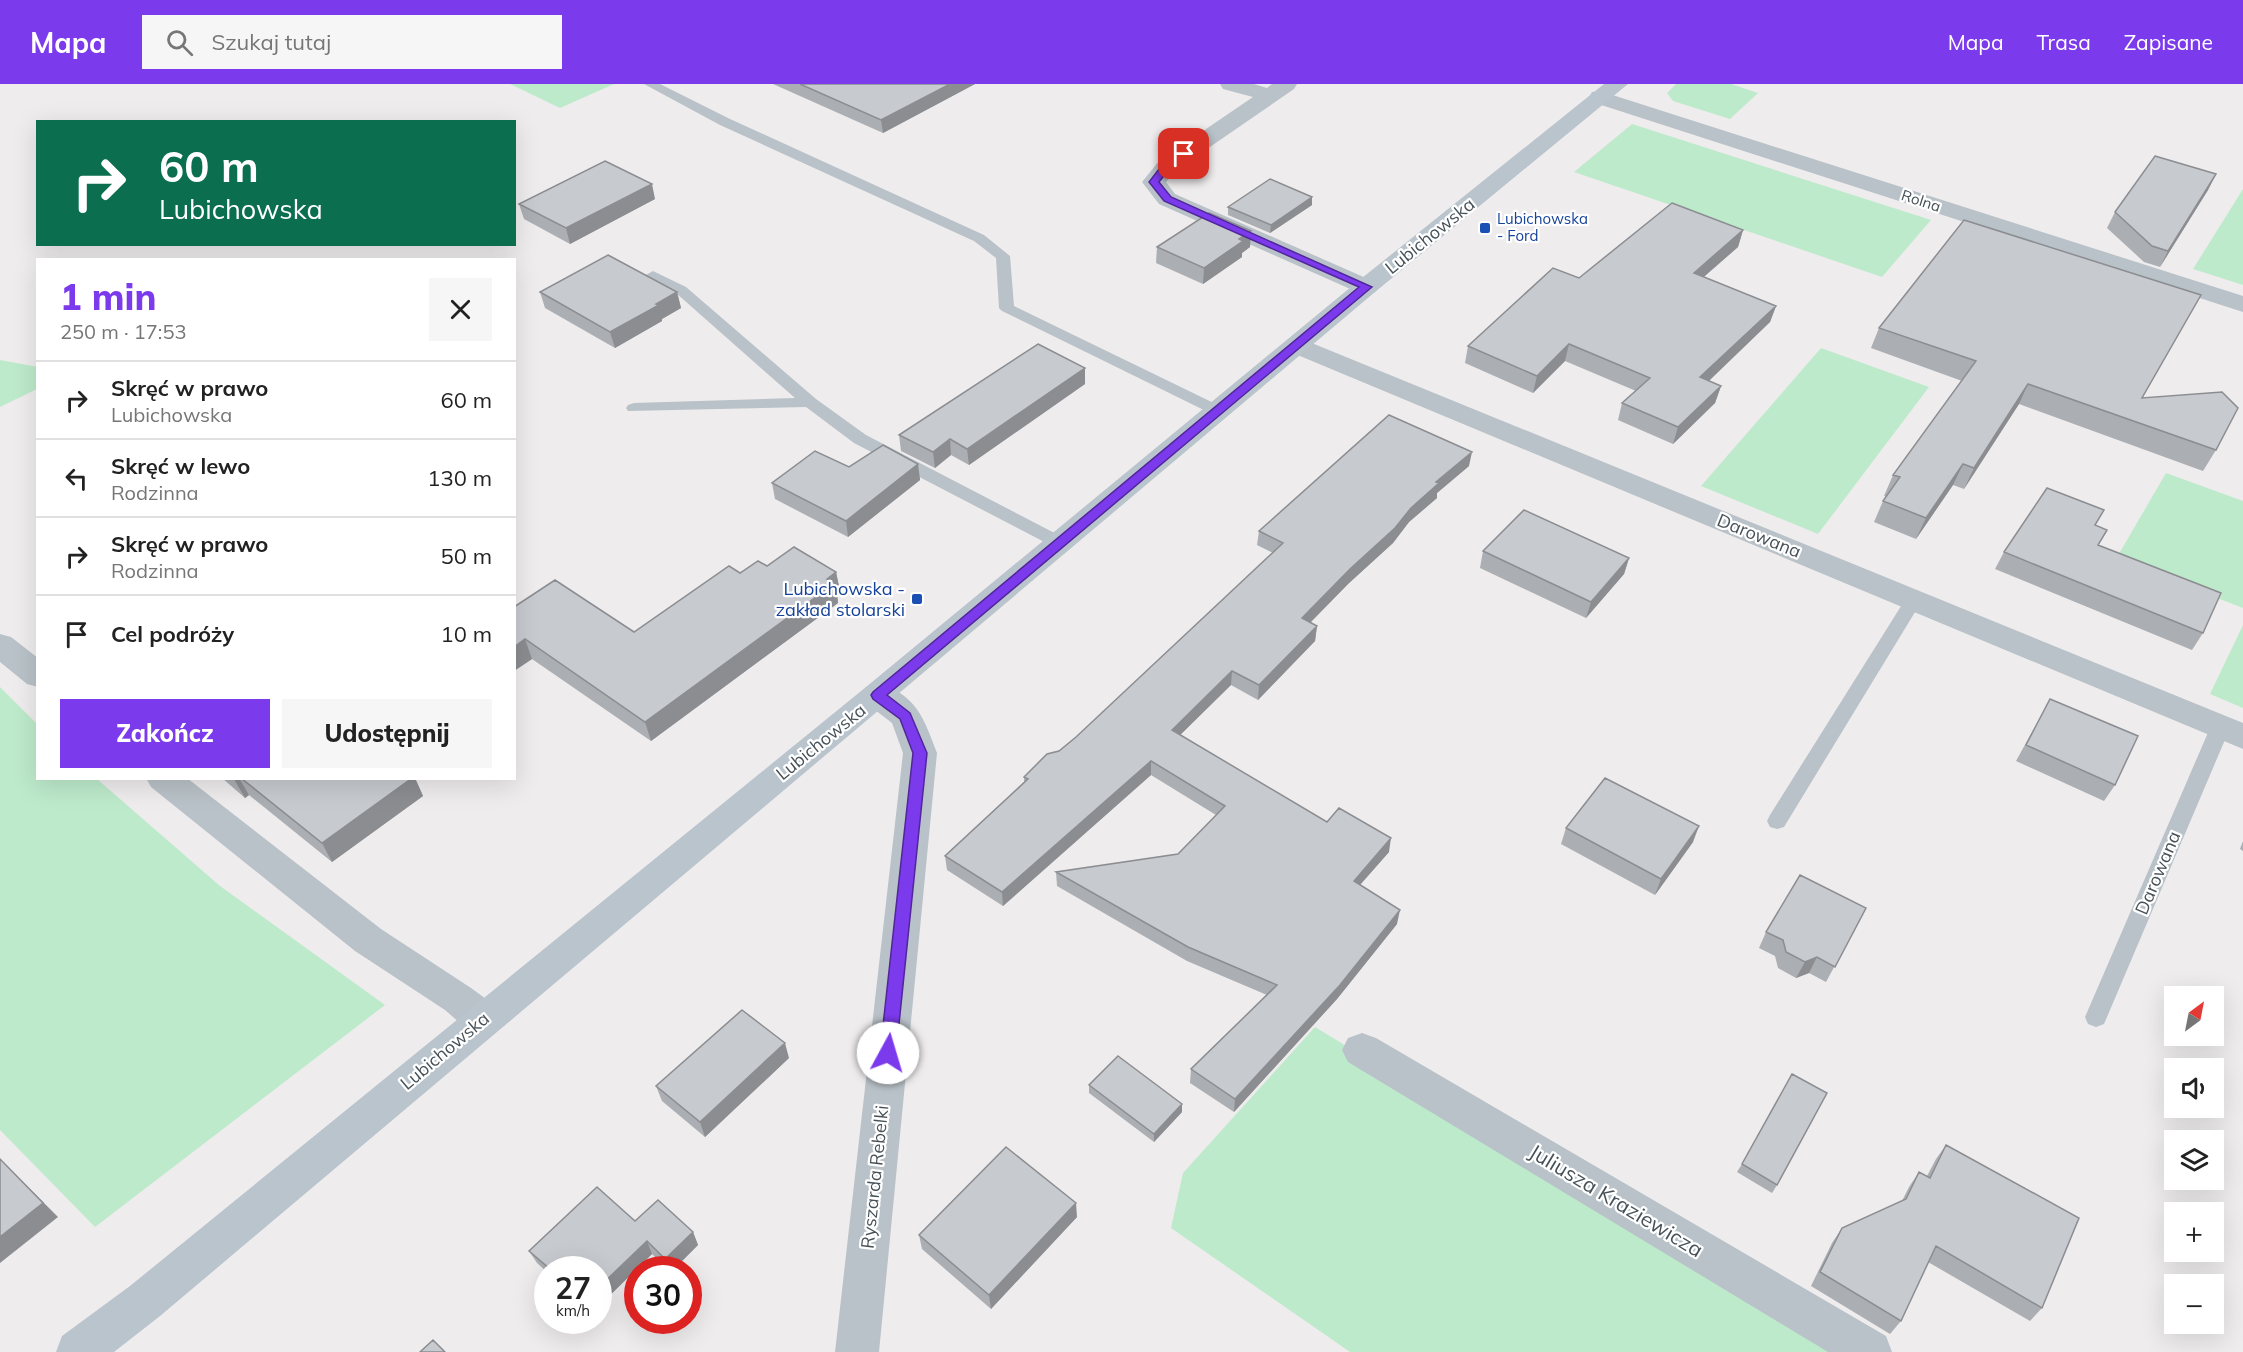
<!DOCTYPE html>
<html lang="pl">
<head>
<meta charset="utf-8">
<style>
	:root { --surface:#fff; --page:#f6f6f6; --text:#222; --muted:#767676; --line:#e0e0e0; --accent:#7c3aed }
	body { margin:0; font-family:Mulish,sans-serif; background:var(--page); color:var(--text); height:100vh; display:flex; flex-direction:column; font-size:22px; white-space:nowrap }
	* { box-sizing:border-box; margin:0 }
	p { font-size:20px; color:var(--muted) }
	.icon { flex:none; width:33px; height:33px; fill:none; stroke:currentColor; stroke-width:2; stroke-linecap:round; stroke-linejoin:round }
	.map { position:relative; flex:1; overflow:hidden }
	.details { position:absolute; left:36px; top:174px; width:480px; height:522px; display:flex; flex-direction:column; background:var(--surface); border-radius:0px; box-shadow:0 6px 24px #0002 }
	.details>* { flex:none }
	.guide { position:absolute; left:36px; top:36px; width:480px; height:126px; border-radius:0px; box-shadow:0 6px 24px #0002; background:#0b6e4f; color:#fff; overflow:hidden }
	.needle { width:39px; rotate:32deg }
	.fabs { position:absolute; left:2164px; top:902px; display:grid; gap:12px }
	.fabs a { display:grid; place-items:center; width:60px; height:60px; border-radius:0px; background:var(--surface); box-shadow:0 6px 24px #0002; font-size:30px }
	.speed { position:absolute; left:534px; top:1172px; display:flex; gap:12px; font-size:30px; font-weight:700; text-align:center }
	.speed>* { display:grid; place-content:center; width:78px; height:78px; border-radius:50%; background:var(--surface); box-shadow:0 6px 24px #0002; line-height:1 }
	.speed small { font-size:15px; font-weight:400 }
	.speed .limit { border:9px solid #d22; background:#fff; color:#111 }
	.pin { position:absolute; display:grid; place-items:center; width:51px; height:51px; color:#fff; margin:-26px; border-radius:12px; box-shadow:0 3px 9px #0006 }
	.me { position:absolute; width:66px; margin:-33px; rotate:6deg; stroke-linejoin:round; filter:drop-shadow(0 0 4px #0008) }
	.turn { display:flex; align-items:center; gap:21px; height:126px; padding:0 24px; font-size:27px }
	.turn .icon { width:78px; height:78px; stroke-width:2.5 }
	.turn b { display:block; font-size:42px; line-height:51px }
	.round { display:grid; place-items:center; flex:none; width:63px; height:63px; border-radius:0px; background:var(--page) }
	.head { display:flex; align-items:center; justify-content:space-between; height:102px; padding:0 24px }
	h1 { font-size:36px; font-weight:800; line-height:45px; color:var(--accent) }
	.button { display:flex; gap:12px; margin-top:auto; padding:12px 24px }
	.button a { flex:1; height:69px; border-radius:0px; background:var(--accent); color:#fff; font-size:24px; font-weight:800; line-height:69px; text-align:center }
	.button a+a { background:var(--page); color:var(--text) }
	ul { padding:0; list-style:none }
	li { display:flex; align-items:center; gap:18px; height:78px; padding:0 24px; border-top:2px solid var(--line) }
	li div { flex:1 }
	li b { display:block; font-size:22px }
	li em { font-style:normal }
	header { display:flex; align-items:center; gap:36px; box-sizing:border-box; height:84px; padding:0 30px; background:var(--accent); color:#fff }
	header strong { font-size:28px }
	nav { display:flex; gap:33px; margin-inline-start:auto; font-size:21px }
	.search { width:420px; height:54px; background:var(--page); display:flex; align-items:center; gap:15px; box-sizing:border-box; padding:0 21px; border-radius:0px; color:var(--muted); font-size:22px }
	.map>svg:first-child { display:block }
</style>
</head>
<body>
<header>
<strong>Mapa</strong>
<div class="search"><svg class="icon" aria-label="search" viewBox="0 0 24 24"><circle cx="10" cy="10" r="6"/><path d="M15 15l6 6"/></svg>Szukaj tutaj</div>
<nav><a>Mapa</a><a>Trasa</a><a>Zapisane</a></nav>
</header>
<div class="map">
<svg width="2243" height="1268" viewBox="0 0 2243 1268">
	<rect width="100%" height="100%" fill="#efeced"/>
	<path fill="#bdeacb" d="M510 0H614L560 24Z
		M1676 0H1731L1758 9 1730 35 1673 17 1667 9Z
		M1632 40 1931 136 1882 193 1574 88Z
		M2243 105V201L2193 185Z
		M1821 264 1929 303 1818 450 1701 402Z
		M0 276 38 283 37 305 0 323Z
		M2166 389 2243 417V524L2116 475Z
		M2243 541V624L2210 610Z
		M0 603 37 640 38 694 97 695 220 802 385 921 95 1143 0 1046Z
		M1315 943 1850 1268H1350L1171 1144 1183 1089Z"/>
	<g fill="none" stroke-linecap="round" stroke-linejoin="round">
		<path fill="#b9c2c8" fill-rule="evenodd" d="M644 0H660L730 35 984 151 1010 172 1014 222 1224 324 1226 327 1224 330H1212L1002 227 999 224 996 174 974 157 720 41Z
			M653 187 686 203 816 315 866 351 1066 455 1069 459 1066 463H1054L854 359 806 323 628 327 626 324 628 321 634 319 795 314 676 209 648 194 646 191Z
			M1914 509 1920 511 1923 515 1784 743 1777 745 1770 743 1767 737 1770 731 1908 511Z
			M2220 637 2227 639 2230 644 2107 933 2104 940 2096 943 2088 940 2085 933 2210 644 2213 639Z"/>
		<path fill="#b9c2c8" fill-rule="evenodd" d="M1220 0H1254L1267 4 1272 0H1297L1294 5 1175 87 1166 98 1175 110 1375 198 1379 203 1375 208 1366 211 1357 208 1159 120 1142 98 1159 77 1253 13 1223 5Z
			M1600 7 2243 212V228L1592 18 1589 13 1592 8Z
			M1297 253 2243 639V665L1288 267 1284 261 1288 255Z
			M0 550 11 553 38 574V603L27 600 0 578Z
			M878 599C917 611 924 635 937 669L879 1268H835L903 669 892 639 866 619 862 611 866 603Z
			M146 694H187L381 845 471 904 497 923 502 935 497 947 483 951 469 947 445 926 355 867 151 703Z
			M1362 949 1376 954 1886 1252 1892 1268H1828L1348 978 1342 966 1348 954Z"/>
		<path fill="#b9c4cd" fill-rule="evenodd" d="M1604 0H1628L1375 208 160 1232 114 1268H56L62 1252 130 1202 866 603 1357 198Z"/>
	</g>
	<path fill="#abaeb2" d="M773 0H975L883 49Z
		M2216 90 2208 106 2160 183 2144 178 2107 144 2115 128Z
		M1312 113V121L1270 149 1228 131V123Z
		M655 115 570 160 524 135 519 120Z
		M1743 146 1738 163 1703 193 1776 222 1770 238 1709 297 1721 302 1715 319 1673 360 1618 336 1622 319 1636 307 1565 277 1533 309 1465 279 1468 262 1579 194Z
		M1251 147 1250 163 1242 169V173L1203 200 1156 179 1157 163Z
		M540 208H677L681 224 662 235V237L615 264 545 224Z
		M1879 244 2143 314 2216 366 2203 387 2019 320 1964 405 1953 401 1916 455 1874 438 1883 417 1886 412H1884L1893 391 1962 297 1871 264Z
		M1085 284V300L969 381 951 371 935 384 901 367 899 351Z
		M918 380 920 396 848 453 775 415 772 399 849 383Z
		M1469 382 1437 409V414L1409 438 1393 459 1348 500 1310 539 1317 542 1315 557 1258 616 1231 601 1180 651 1327 738 1389 768 1360 801 1397 840 1337 915 1234 1028 1190 999 1191 985 1267 911 1187 877 1057 802 1056 788 1178 770 1216 731 1151 691 1003 822 947 786 945 772 1024 698V693L1059 667 1076 653 1273 469 1257 461 1259 447Z
		M2096 441 2098 462 2203 549 2192 566 1995 485 2004 468Z
		M1483 467 1629 474 1624 490 1586 534 1480 484Z
		M767 482 836 488 840 507 837 509 838 519 651 657 532 575 514 587V523L634 548 740 489Z
		M2050 615 2115 701 2104 717 2016 677Z
		M222 694H415L423 712 332 778 249 711 245 714Z
		M1566 744 1693 758 1655 811 1561 760Z
		M2243 757V767L2240 765Z
		M1866 824 1826 898 1809 889 1796 894 1778 884 1775 872 1759 864 1766 848Z
		M789 974 705 1053 662 1017 656 1002Z
		M1089 1001 1182 1020V1028L1154 1058 1089 1009Z
		M1946 1061 2042 1224 2030 1237 1928 1178 1901 1237 1890 1250 1811 1202 1832 1159 1842 1144 1902 1117 1909 1103 1919 1088 1927 1092 1936 1075Z
		M1742 1080 1777 1101 1772 1109 1737 1088Z
		M1077 1133 991 1225 922 1165 919 1151Z
		M693 1148 698 1161 674 1185H668L652 1170 598 1223V1185H548V1189L537 1179 529 1167Z"/>
	<path fill="#8b8d91" d="M950 0H975L883 49 881 36Z
		M2216 90 2208 106 2160 183 2168 167Z
		M652 100 655 115 570 160 566 144Z
		M1312 113V121L1270 149 1271 141Z
		M1743 146 1738 163 1689 206 1694 189Z
		M1251 147 1250 163 1242 169V173L1203 200 1204 184 1239 155Z
		M677 208 681 224 662 235V237L615 264 610 248Z
		M1776 222 1770 238 1695 310 1700 293Z
		M1569 260 1565 277 1533 309 1537 292Z
		M1085 284V300L969 381 967 365Z
		M2028 300 2019 320 1964 405 1974 384Z
		M1721 302 1715 319 1673 360 1678 343Z
		M950 355 951 371 935 384 933 368Z
		M1472 368 1469 382 1437 409V414L1409 438 1393 459 1348 500 1300 549 1302 534 1436 398Z
		M918 380 920 396 848 453 846 437Z
		M1963 380 1953 401 1916 455 1926 434Z
		M1629 474 1624 490 1586 534 1591 518Z
		M836 488 840 507 837 509 838 519 651 657 645 638Z
		M1317 542 1315 557 1258 616 1259 601Z
		M525 555 532 575 514 587V563Z
		M1232 587 1231 601 1171 660 1172 646Z
		M1151 677V691L1003 822 1002 808Z
		M239 694 249 711 245 714 234 695Z
		M412 694H415L423 712 332 778 322 759Z
		M1699 742 1693 758 1655 811 1661 795Z
		M1391 754 1389 768 1351 811 1354 797Z
		M1400 826 1397 840 1337 915 1234 1028 1235 1015Z
		M1817 873 1809 889 1796 894 1805 878Z
		M785 959 789 974 705 1053 700 1038Z
		M1182 1020V1028L1154 1058V1050Z
		M0 1075 58 1133 0 1179Z
		M1076 1119 1077 1133 991 1225 989 1211Z
		M693 1148 698 1161 674 1185H670L665 1175Z
		M647 1157 652 1170 598 1223V1204Z"/>
	<path fill="#c7cacf" stroke="#8b8d91" stroke-width="1.5" d="M800 0H950L881 36Z
		M2155 72 2216 90 2168 167 2152 162 2115 128Z
		M605 77 652 100 566 144 519 120Z
		M1270 95 1312 113 1271 141 1228 123Z
		M1672 119 1743 146 1694 189 1776 222 1700 293 1721 302 1678 343 1622 319 1650 294 1569 260 1537 292 1468 262 1553 184 1579 194Z
		M1209 129 1251 147 1239 155 1243 157 1204 184 1157 163Z
		M1964 136 2201 211 2142 314 2222 308 2238 324 2216 366 2028 300 1974 384 1963 380 1926 434 1883 417 1900 393 1893 391 1976 277 1879 244Z
		M608 171 677 208 656 220 659 221 610 248 540 208Z
		M1038 260 1085 284 967 365 950 355 933 368 899 351Z
		M1389 331 1472 368 1436 398 1439 399 1411 424 1395 444 1350 485 1302 534 1317 542 1259 601 1232 587 1172 646 1327 738 1339 724 1391 754 1354 797 1400 826 1340 901 1235 1015 1191 985 1277 901 1188 863 1056 788 1178 770 1225 722 1151 677 1002 808 945 772 1028 695 1024 693 1047 670 1059 667 1076 653 1283 459 1259 447Z
		M883 361 918 380 846 437 772 399 815 367 849 383Z
		M2047 404 2104 426 2095 441 2107 446 2098 461 2221 509 2203 549 2004 468Z
		M1524 426 1629 474 1591 518 1483 467Z
		M794 463 836 488 827 495 835 499 645 638 525 555 514 563V523L555 496 634 548 729 482 740 489 758 477 767 482Z
		M2050 615 2138 652 2115 701 2026 661Z
		M241 694H412L322 759Z
		M1605 694 1699 742 1661 795 1566 744Z
		M1800 791 1866 824 1835 883 1817 873 1805 878 1786 868 1783 856 1766 848Z
		M742 926 785 959 700 1038 656 1002Z
		M1118 972 1182 1020 1154 1050 1089 1001Z
		M1792 990 1827 1009 1777 1101 1742 1080Z
		M1946 1061 2079 1134 2042 1224 1936 1162 1901 1237 1820 1188 1842 1144 1906 1115 1919 1088 1930 1094Z
		M1006 1063 1076 1119 989 1211 919 1151Z
		M0 1075 43 1119 0 1153Z
		M597 1103 635 1137 658 1116 693 1148 665 1175 647 1157 598 1204V1185H550L529 1167Z
		M433 1256 445 1268H420Z"/>
	<path fill="#7c3aed" stroke="#51269a" stroke-width="1.5" d="M1180 68 1188 70 1170 84 1159 98 1171 113 1372 203 887 611 910 629 927 669 896 969 894 974 888 976 883 974 880 969 913 669 900 635 873 615 871 611 873 608 1359 203 1164 117 1149 98 1163 80Z"/>
	<g fill="#1a4fb4" stroke="#fff" stroke-width="2">
		<rect x="1479" y="138" width="12" height="12" rx="3"/>
		<rect x="911" y="509" width="12" height="12" rx="3"/>
	</g>
	<g text-anchor="middle" stroke-width="4.5" stroke-linejoin="round" paint-order="stroke">
		<g font-size="15" fill="#465158" stroke="#fff">
			<text transform="translate(1921 117) rotate(18)" y="5">Rolna</text>
		</g>
		<g font-size="15" fill="#164399" stroke="#fff" text-anchor="start">
			<text x="1497" y="140">Lubichowska<tspan x="1497" dy="17">- Ford</tspan></text>
		</g>
		<g font-size="18" fill="#465158" stroke="#fff">
			<text transform="translate(1430 152) rotate(-39)" y="6">Lubichowska</text>
			<text transform="translate(1759 452) rotate(22)" y="6">Darowana</text>
			<text transform="translate(821 658) rotate(-39)" y="6">Lubichowska</text>
			<text transform="translate(2158 789) rotate(-67)" y="6">Darowana</text>
			<text transform="translate(445 967) rotate(-40)" y="6">Lubichowska</text>
			<text transform="translate(875 1093) rotate(-84)" y="6">Ryszarda Rebelki</text>
		</g>
		<g font-size="18" fill="#164399" stroke="#fff" text-anchor="end">
			<text x="905" y="511">Lubichowska -<tspan x="905" dy="21">zakład stolarski</tspan></text>
		</g>
		<g font-size="21" fill="#465158" stroke="#fff">
			<text transform="translate(1616 1117) rotate(31)" y="7">Juliusza Kraziewicza</text>
		</g>
	</g>
</svg>
<div class="fabs">
<a><svg class="needle" viewBox="-14 -14 28 28"><path d="M0-13l5 13h-10z" fill="#e53935"/><path d="M0 13l5-13h-10z" fill="#767676"/></svg></a>
<a><svg class="icon" aria-label="sound" viewBox="0 0 24 24"><path d="M4 9h4l5-4v14l-5-4H4zM17 9q2 3 0 6"/></svg></a>
<a><svg class="icon" aria-label="layers" viewBox="0 0 24 24"><path d="M12 4l9 5-9 5-9-5zM3 14l9 5 9-5"/></svg></a>
<a>+</a>
<a>−</a>
</div>
<div class="speed"><div>27<small>km/h</small></div><div class="limit">30</div></div>
<div class="pin" style="left:1184px;top:70px;background:#d93025"><svg class="icon" aria-label="arrive" viewBox="0 0 24 24"><path d="M6 21V4h12l-3 4 3 4H6"/></svg></div>
<svg class="me" style="left:888px;top:969px" viewBox="-20 -20 40 40"><circle r="19" fill="#fff"/><path d="M0-13L10 11 0 6-10 11z" fill="#7c3aed"/></svg>
<div class="guide">
<div class="turn"><svg class="icon" aria-label="right" viewBox="0 0 24 24"><path d="M7 20v-9h11M14 6l5 5-5 5"/></svg><div><b>60 m</b>Lubichowska</div></div>
</div>
<section class="details">
<div class="head"><div><h1>1 min</h1><p>250 m · 17:53</p></div><a class="round"><svg class="icon" aria-label="close" viewBox="0 0 24 24"><path d="M6 6l12 12M18 6L6 18"/></svg></a></div>
<ul>
<li><svg class="icon" aria-label="right" viewBox="0 0 24 24"><path d="M7 20v-9h11M14 6l5 5-5 5"/></svg><div><b>Skręć w prawo</b><p>Lubichowska</p></div><em>60 m</em></li>
<li><svg class="icon" aria-label="left" viewBox="0 0 24 24"><path d="M17 20v-9H6M10 6l-5 5 5 5"/></svg><div><b>Skręć w lewo</b><p>Rodzinna</p></div><em>130 m</em></li>
<li><svg class="icon" aria-label="right" viewBox="0 0 24 24"><path d="M7 20v-9h11M14 6l5 5-5 5"/></svg><div><b>Skręć w prawo</b><p>Rodzinna</p></div><em>50 m</em></li>
<li><svg class="icon" aria-label="arrive" viewBox="0 0 24 24"><path d="M6 21V4h12l-3 4 3 4H6"/></svg><div><b>Cel podróży</b></div><em>10 m</em></li>
</ul>
<div class="button"><a>Zakończ</a><a>Udostępnij</a></div>
</section>
</div>
</body>
</html>
